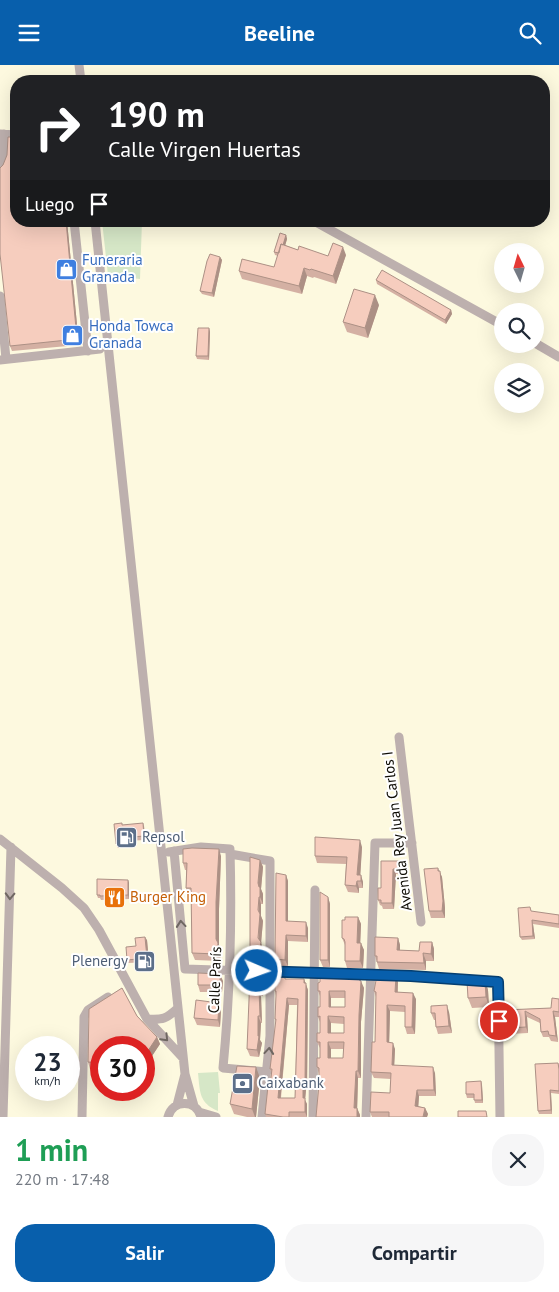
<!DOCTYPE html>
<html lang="es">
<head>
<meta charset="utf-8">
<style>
	:root { --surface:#fff; --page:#f6f6f7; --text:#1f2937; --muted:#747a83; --accent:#085fac }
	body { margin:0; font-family:"PT Sans",sans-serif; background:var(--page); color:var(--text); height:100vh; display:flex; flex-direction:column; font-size:19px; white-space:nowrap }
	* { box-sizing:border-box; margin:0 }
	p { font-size:16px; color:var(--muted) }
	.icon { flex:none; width:28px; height:28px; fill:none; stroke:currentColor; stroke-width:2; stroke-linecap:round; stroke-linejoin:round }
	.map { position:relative; height:1052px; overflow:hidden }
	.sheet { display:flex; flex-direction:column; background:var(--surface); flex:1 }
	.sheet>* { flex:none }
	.hud { position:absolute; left:10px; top:10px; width:540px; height:152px; border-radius:20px; box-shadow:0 5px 20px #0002; background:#202124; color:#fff; overflow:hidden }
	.needle { width:32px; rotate:355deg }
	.tools { position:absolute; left:494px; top:178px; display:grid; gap:10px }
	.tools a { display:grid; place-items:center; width:50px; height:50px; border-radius:50%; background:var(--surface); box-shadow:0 5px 20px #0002; font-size:25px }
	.speed { position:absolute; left:15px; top:971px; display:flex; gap:10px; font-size:25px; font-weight:700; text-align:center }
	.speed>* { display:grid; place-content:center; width:65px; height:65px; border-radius:50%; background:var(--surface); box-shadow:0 5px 20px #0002; line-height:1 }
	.speed small { font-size:12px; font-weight:400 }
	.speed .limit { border:8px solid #d22; background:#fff; color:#111 }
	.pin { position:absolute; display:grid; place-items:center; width:42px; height:42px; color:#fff; margin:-21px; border:2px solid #fff; border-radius:50%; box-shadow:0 1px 5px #0007 }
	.me { position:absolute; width:55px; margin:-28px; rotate:92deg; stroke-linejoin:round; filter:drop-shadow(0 0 4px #0008) }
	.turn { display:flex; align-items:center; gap:18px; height:105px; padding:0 15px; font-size:22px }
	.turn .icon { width:65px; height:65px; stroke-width:2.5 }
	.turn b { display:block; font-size:35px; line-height:42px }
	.then { display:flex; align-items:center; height:48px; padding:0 15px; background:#0003; gap:10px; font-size:19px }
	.round { display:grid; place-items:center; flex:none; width:52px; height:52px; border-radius:20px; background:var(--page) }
	.head { display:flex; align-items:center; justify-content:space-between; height:85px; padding:0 15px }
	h1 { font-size:30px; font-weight:700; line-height:38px; color:#1e9e55 }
	.cta { display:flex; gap:10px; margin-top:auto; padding:10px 15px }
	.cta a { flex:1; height:58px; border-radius:20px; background:var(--accent); color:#fff; font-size:20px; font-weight:700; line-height:58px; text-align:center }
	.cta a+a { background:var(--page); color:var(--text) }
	header { display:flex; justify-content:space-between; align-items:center; height:65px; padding:0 15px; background:var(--accent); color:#fff; font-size:22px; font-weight:700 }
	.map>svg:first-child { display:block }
</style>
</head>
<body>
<header><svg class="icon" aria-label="menu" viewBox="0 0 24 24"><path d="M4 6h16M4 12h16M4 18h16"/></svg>Beeline<svg class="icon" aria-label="search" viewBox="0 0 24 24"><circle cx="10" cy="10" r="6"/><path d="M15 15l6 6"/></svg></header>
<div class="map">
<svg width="559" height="1052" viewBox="0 0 559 1052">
	<rect width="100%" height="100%" fill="#fdf9df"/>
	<path fill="#d6e7c7" d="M102 156H142L140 214 108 210Z
		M218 1007 220 1028H218V1046C199 1038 200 1027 198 1008Z"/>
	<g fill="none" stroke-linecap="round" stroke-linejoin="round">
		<path stroke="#bdb0ae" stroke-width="9" d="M79 0 81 16
			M0 69 16 70
			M0 101 3 88 4 69
			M74 156 88 286
			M95 156 185 1009 194 1041
			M314 156 502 260
			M0 231 6 294
			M535 278 559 292
			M0 295 100 284
			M399 672 421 857
			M0 774 62 823 84 843 99 865 147 954 183 993
			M174 786 185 904 411 911 498 917 500 1052
			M169 787 201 782 230 784C232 857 230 930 223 1003L267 1007
			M230 789 270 796V971L262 1052
			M147 954C163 955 166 954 178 943
			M177 1040 185 1009
			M199 1047 216 1052
			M3 1052 11 782
			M82 1052 84 952 88 945 108 932
			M168 1052C173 1034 196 1034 201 1052
			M313 1052 315 825
			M366 1052 375 778H412"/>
	</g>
	<path fill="#d4b0a3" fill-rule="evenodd" d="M16 156H67L79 280 12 286 10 281Z
		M286 170 287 174 285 180 298 185 328 191 346 190 336 219 314 212 313 213 307 211 302 229 242 214 239 206 274 202 278 191 275 190 274 187Z
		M220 192 222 195 214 232 202 229 200 226Z
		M376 215 451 245 452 249 446 259 377 219Z
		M379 240 368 273 347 267 343 257Z
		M209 263 210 267 209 295 197 294 196 291Z
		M122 760 144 761 145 775 125 776V782L118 783 116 779Z
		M362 782 360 810 363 817V823H359V828L348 827 345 820 346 799 317 798 315 791Z
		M221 791 219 844V880L221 885 220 896 195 895 192 888 191 830H188L186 823V805H185L183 798Z
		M260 795 263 802 261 824 263 829V839H261V851L263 856 261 878 263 884 261 898H252L250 891Z
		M381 796 408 802V810L396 809 394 844H383L382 841 380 840 378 835 381 823Z
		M439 806 442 812 445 843V853H431L429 846Z
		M286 810 288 816V856L308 863V877L288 876V901H278L275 890Z
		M128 815 129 818V834L101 835 100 833H98L97 830Z
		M328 832 330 839V902H323L320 895Z
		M532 847 559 850V863L533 859 535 874 522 875 520 872Z
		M358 852 361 859 360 878 364 885 363 903H347L345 896V880L342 873 345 855Z
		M398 873 400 880V885L419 886 432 877 434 884V896H426V905L379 904 375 891Z
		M147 875 149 897 128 898 127 895 136 881Z
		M259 910 263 921V931H261L262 958H261L260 975 262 978 259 992 250 991 247 984Z
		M286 914H304L308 925 307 1025H306L305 1035 307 1039V1052H266L265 1049 270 1021 271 1007 270 1004 276 958 275 954 276 931 275 926ZM289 940H297L295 1033H281Z
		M358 914 364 923 361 957V1013H358L357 1043 360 1050V1052H316L319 1019V1009L317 1002 320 993V983L317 977 320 968V957L318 952 320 942V931L318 926ZM331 933H345V942H331ZM331 958 344 959V968H331ZM331 984H344L343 993H331Z
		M485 915 488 925 489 942 472 943 468 933Z
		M223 916 222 927H200L198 920Z
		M398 917V928L416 934 415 969H407L405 962V947L390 946 389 978 395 984 394 1000 435 1008 436 1031H419L418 1041 425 1043 428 1049 427 1052H372L370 1047 390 1028 391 1014 374 1013 371 1007 375 977 376 932 374 926Z
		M122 923 137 951 157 972 160 979 144 1003V982H101V1005L90 1004 88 997 89 944Z
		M559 934V952H555L558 977 551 976 549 972H543L541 967 540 958 527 952 528 968 510 969 506 960 505 945 551 943Z
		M219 938 221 945 220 962 197 960 194 953Z
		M449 947 452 968 438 969 436 962 435 955H434L431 948Z
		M558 998 559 1000V1029L551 1028 552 1049H539L538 1046Z
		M260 1013 256 1052H247L234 1049 230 1039Z
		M481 1016 482 1020 483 1038H475L474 1033H467L466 1029Z"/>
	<path fill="#ac9085" d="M66 156H67L79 280 77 274Z
		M286 170 287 174 282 192 280 189Z
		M343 182 346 190 336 219 333 211Z
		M220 192 222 195 214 232 212 228Z
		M304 203 307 211 302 229 299 221Z
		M375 230 379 240 368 273 365 263Z
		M451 245 452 249 446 259 445 255Z
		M209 263 210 267 209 295 208 291Z
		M143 758 144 761 145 775 144 771Z
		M360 775 362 782 360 816 357 810Z
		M219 784 221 791 219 844V880L221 885 220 896 217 889 216 874V837Z
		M260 795 263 802 261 824 263 829V839L260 832 258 818Z
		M406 796 408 802V810L406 804Z
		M438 803 442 812 445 843V853L442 846Z
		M393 804 396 809 394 844 392 838Z
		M286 810 288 816V862L286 856Z
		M361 810 363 817V823L361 816Z
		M128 815 129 818V834L128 830Z
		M357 816 359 823V828L356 821Z
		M259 832 261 839V851L263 856 261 878 263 884 261 898 259 891Z
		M328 832 330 839V902L328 895Z
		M358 852 361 859 360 885 357 878Z
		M532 855 533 859 535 874 533 871Z
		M306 857 308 863V877L306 871Z
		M286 870 288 876V901L285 895Z
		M145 872 147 875 149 897 147 893Z
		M398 873 400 880V892L397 885Z
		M432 877 434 884V896L431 889Z
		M361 878 364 885 363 903 360 896Z
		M423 888 426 896V905L424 898Z
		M220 909 223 916 222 927 220 920Z
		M259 910 263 921V931L260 924Z
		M396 911 398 917 397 934 395 927Z
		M304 914 308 925 307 1025 305 1019Z
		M485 915 488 925 489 942 486 932Z
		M361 916 364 923 361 957V1013L358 1006 359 950Z
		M259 924 261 931 262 958 260 951Z
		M329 926 331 933V949L329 942Z
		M413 928 416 934 415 969 412 962Z
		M287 933 289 940 280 1039 278 1033Z
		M219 938 221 945 220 962 218 955Z
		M387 940 390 946 389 984 387 977Z
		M447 940 449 947 452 968 449 961Z
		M525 946 527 952 528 968 526 962Z
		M553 946 555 952 558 977 556 971Z
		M258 951 261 958 260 975 262 978 259 992 257 985Z
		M328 951 331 958V975L328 968Z
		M157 972 160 979 144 1003V992Z
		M328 977 331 984V1000L328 993Z
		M393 978 395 984 394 1006 392 1000Z
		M256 1002 260 1013 256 1052H255L252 1044Z
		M433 1002 435 1008 436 1031 434 1025Z
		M356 1006 358 1013 357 1050 354 1043Z
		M481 1016 482 1020 483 1038 482 1035Z
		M303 1019 306 1025 305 1035 307 1039V1052L305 1047 303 1033Z
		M417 1025 419 1031 418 1047 415 1041Z
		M550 1025 551 1028 552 1049 551 1045Z
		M357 1043 360 1050V1052H357Z
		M425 1043 428 1049 427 1052H423Z"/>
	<path fill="#f6cdbe" stroke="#ac9085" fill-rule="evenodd" d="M8 72H16V156H66L77 274 10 281 0 189V103L3 100 7 90Z
		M280 168 286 170 283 180 281 179 279 188 274 187Z
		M333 178 343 182 333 211 311 204 310 205 304 203 299 221 239 206 242 194 274 202 281 179 298 185 299 181 328 191Z
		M210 189 220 192 212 228 200 226 207 196Z
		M382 205 451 245 445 255 376 215Z
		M354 224 375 230 365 263 343 257Z
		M198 263H209L208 291H196Z
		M122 758V760L143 758 144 771 123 773 124 778 116 779 114 759Z
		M315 772 360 775 357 810H361V816H357L356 821 345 820 347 792 315 791Z
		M192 783 219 784 216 837V874L218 878 217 889 192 888 191 823H186L187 798H183V784Z
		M250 792 260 795 258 818 259 822H260V832H259L258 845 260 849 258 873 261 877 259 891H250Z
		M381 796H406V804H393L392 838H381V835H378V823H381Z
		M438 803V806H440L443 836 442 846H429L424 804Z
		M276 808 286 810V856L306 857V871L286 870 285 895 276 894V891L275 890Z
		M97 814 128 815V830L100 831V830H97Z
		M320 827 328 832V895H320Z
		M530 842 531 846 559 850V859L532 855 533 871 520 872 518 843Z
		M345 852H358L357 878H361L360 896H345V877L344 874 342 873V855H345Z
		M145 872 147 893 127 895 126 882 136 881 135 873Z
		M375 872 398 873 397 885 419 886 420 877H432L431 889 423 888 424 898 377 897V891H375Z
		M198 908 220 909V920H198Z
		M250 910H259V914H260V924H259L260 951H258V971H259L257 985 247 984Z
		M333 910 356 911V913L361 916 359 950 358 1006H356L354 1043H357V1052H316L319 1019V1003L317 1002V993H320V977H317V968H320V951L318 952V942H320V926H318V918L320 917V913H333ZM329 926H345V942H329ZM328 951 344 952V968H328ZM328 977H344L343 993H328Z
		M377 910 396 911 395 927 413 928 412 962H405V941L387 940V977L393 978 392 1000 433 1002 434 1025H417L415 1041 425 1043 423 1052H389V1047H370L371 1027 390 1028 391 1008 371 1007 372 977H375L376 927 374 926Z
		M276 912H285V914H304V918H306L305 1019H303V1033H305V1047H289V1052H283L265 1049 268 1021H270L272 1004H270L276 954H275L276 930V926H275V916H276ZM287 933 298 934 295 1033H278Z
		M485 915 486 932 468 933 467 916Z
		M122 923 137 951 157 972 144 992V982H101V998L88 997 89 944Z
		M552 933 559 934V947L553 946 556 971 549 970 548 966 541 967 540 954 525 946 526 962 508 963 506 960 505 945 551 943Z
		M196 935 219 938 218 955 194 953Z
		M447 940 449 961 436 962 435 948H431V941Z
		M558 998 559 1004V1026L550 1025 551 1045 538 1046 535 999Z
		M237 1001 256 1002 252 1044 230 1039Z
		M481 1016 482 1035H474V1029H466V1017Z
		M458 1046H486L487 1052H458Z"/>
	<defs><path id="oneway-chevron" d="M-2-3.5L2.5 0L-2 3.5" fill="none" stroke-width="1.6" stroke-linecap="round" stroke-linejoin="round" transform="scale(1.25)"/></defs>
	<g stroke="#6f6762">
		<use href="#oneway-chevron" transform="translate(10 831) rotate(92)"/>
		<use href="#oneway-chevron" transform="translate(181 859) rotate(-95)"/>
		<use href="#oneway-chevron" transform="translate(165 973) rotate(46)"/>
		<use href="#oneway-chevron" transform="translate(269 986) rotate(-85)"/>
	</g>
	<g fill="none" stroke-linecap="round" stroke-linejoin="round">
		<defs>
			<path id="route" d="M257 906 411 911 498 917 499 956"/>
		</defs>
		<use href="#route" stroke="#053e70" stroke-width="12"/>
		<use href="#route" stroke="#085fac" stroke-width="9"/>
	</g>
	<defs>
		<symbol id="shop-square" viewBox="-11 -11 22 22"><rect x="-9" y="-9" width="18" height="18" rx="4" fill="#3f7fe0" stroke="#fff"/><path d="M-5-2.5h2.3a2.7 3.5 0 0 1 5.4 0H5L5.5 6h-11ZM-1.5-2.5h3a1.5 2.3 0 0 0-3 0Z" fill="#fff"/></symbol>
		<symbol id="fuel-square" viewBox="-11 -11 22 22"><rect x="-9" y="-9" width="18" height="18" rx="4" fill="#5c6f8a" stroke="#fff"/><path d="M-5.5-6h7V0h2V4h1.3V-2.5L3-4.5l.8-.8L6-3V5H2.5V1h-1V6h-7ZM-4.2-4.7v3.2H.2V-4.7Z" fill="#fff"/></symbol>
		<symbol id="restaurant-square" viewBox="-11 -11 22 22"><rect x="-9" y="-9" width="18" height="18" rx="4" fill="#e8710a" stroke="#fff"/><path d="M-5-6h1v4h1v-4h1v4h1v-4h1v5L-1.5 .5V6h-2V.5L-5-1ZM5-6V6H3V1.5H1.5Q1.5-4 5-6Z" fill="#fff"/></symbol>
		<symbol id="bank-square" viewBox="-11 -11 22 22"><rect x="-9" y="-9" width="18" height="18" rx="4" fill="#5c6f8a" stroke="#fff"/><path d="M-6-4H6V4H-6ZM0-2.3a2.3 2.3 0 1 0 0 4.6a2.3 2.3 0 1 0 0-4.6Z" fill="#fff"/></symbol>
	</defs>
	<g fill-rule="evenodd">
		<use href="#shop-square" x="54" y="192" width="25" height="25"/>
		<use href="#shop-square" x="60" y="258" width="25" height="25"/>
		<use href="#fuel-square" x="114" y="760" width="25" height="25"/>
		<use href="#restaurant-square" x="102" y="820" width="25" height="25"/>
		<use href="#fuel-square" x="132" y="884" width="25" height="25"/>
		<use href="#bank-square" x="230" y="1006" width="25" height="25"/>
	</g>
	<g text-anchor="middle" stroke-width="4" stroke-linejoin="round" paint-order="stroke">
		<g font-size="15" fill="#366cbe" stroke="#fff" text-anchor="start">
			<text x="82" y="200">Funeraria<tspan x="82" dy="17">Granada</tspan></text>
			<text x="89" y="266">Honda Towca<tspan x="89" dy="17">Granada</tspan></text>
		</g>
		<g font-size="15" fill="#0f0d05" stroke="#fff">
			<text transform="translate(397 766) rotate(-97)" y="5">Avenida Rey Juan Carlos I</text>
			<text transform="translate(215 915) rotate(-88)" y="5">Calle París</text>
		</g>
		<g font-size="15" fill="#4e5e75" stroke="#fff" text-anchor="start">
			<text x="142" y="777">Repsol</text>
			<text x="128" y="901" text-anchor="end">Plenergy</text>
			<text x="258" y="1023">Caixabank</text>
		</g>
		<g font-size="15" fill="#c56008" stroke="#fff" text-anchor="start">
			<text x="130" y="837">Burger King</text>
		</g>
	</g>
</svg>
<div class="tools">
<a><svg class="needle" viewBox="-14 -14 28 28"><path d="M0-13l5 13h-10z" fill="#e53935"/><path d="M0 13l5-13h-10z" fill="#747a83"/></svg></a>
<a><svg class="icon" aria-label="search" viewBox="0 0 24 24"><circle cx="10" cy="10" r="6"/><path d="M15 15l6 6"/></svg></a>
<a><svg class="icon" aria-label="layers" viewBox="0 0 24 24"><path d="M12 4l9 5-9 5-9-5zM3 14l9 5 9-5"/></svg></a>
</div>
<div class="speed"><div>23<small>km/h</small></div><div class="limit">30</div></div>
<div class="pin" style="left:499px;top:956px;background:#d93025"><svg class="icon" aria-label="arrive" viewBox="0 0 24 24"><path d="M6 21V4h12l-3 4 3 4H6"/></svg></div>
<svg class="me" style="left:257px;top:906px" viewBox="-20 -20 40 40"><circle r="17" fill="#085fac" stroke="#fff" stroke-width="3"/><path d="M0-11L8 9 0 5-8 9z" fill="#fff"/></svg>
<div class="hud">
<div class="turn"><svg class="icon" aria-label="right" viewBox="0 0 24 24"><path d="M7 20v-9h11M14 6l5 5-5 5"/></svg><div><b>190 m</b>Calle Virgen Huertas</div></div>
<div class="then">Luego<svg class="icon" aria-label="arrive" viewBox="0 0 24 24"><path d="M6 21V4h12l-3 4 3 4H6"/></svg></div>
</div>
</div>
<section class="sheet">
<div class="head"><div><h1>1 min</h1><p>220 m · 17:48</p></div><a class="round"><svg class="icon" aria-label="close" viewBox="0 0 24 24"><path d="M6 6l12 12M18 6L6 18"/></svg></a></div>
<div class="cta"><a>Salir</a><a>Compartir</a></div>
</section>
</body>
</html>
